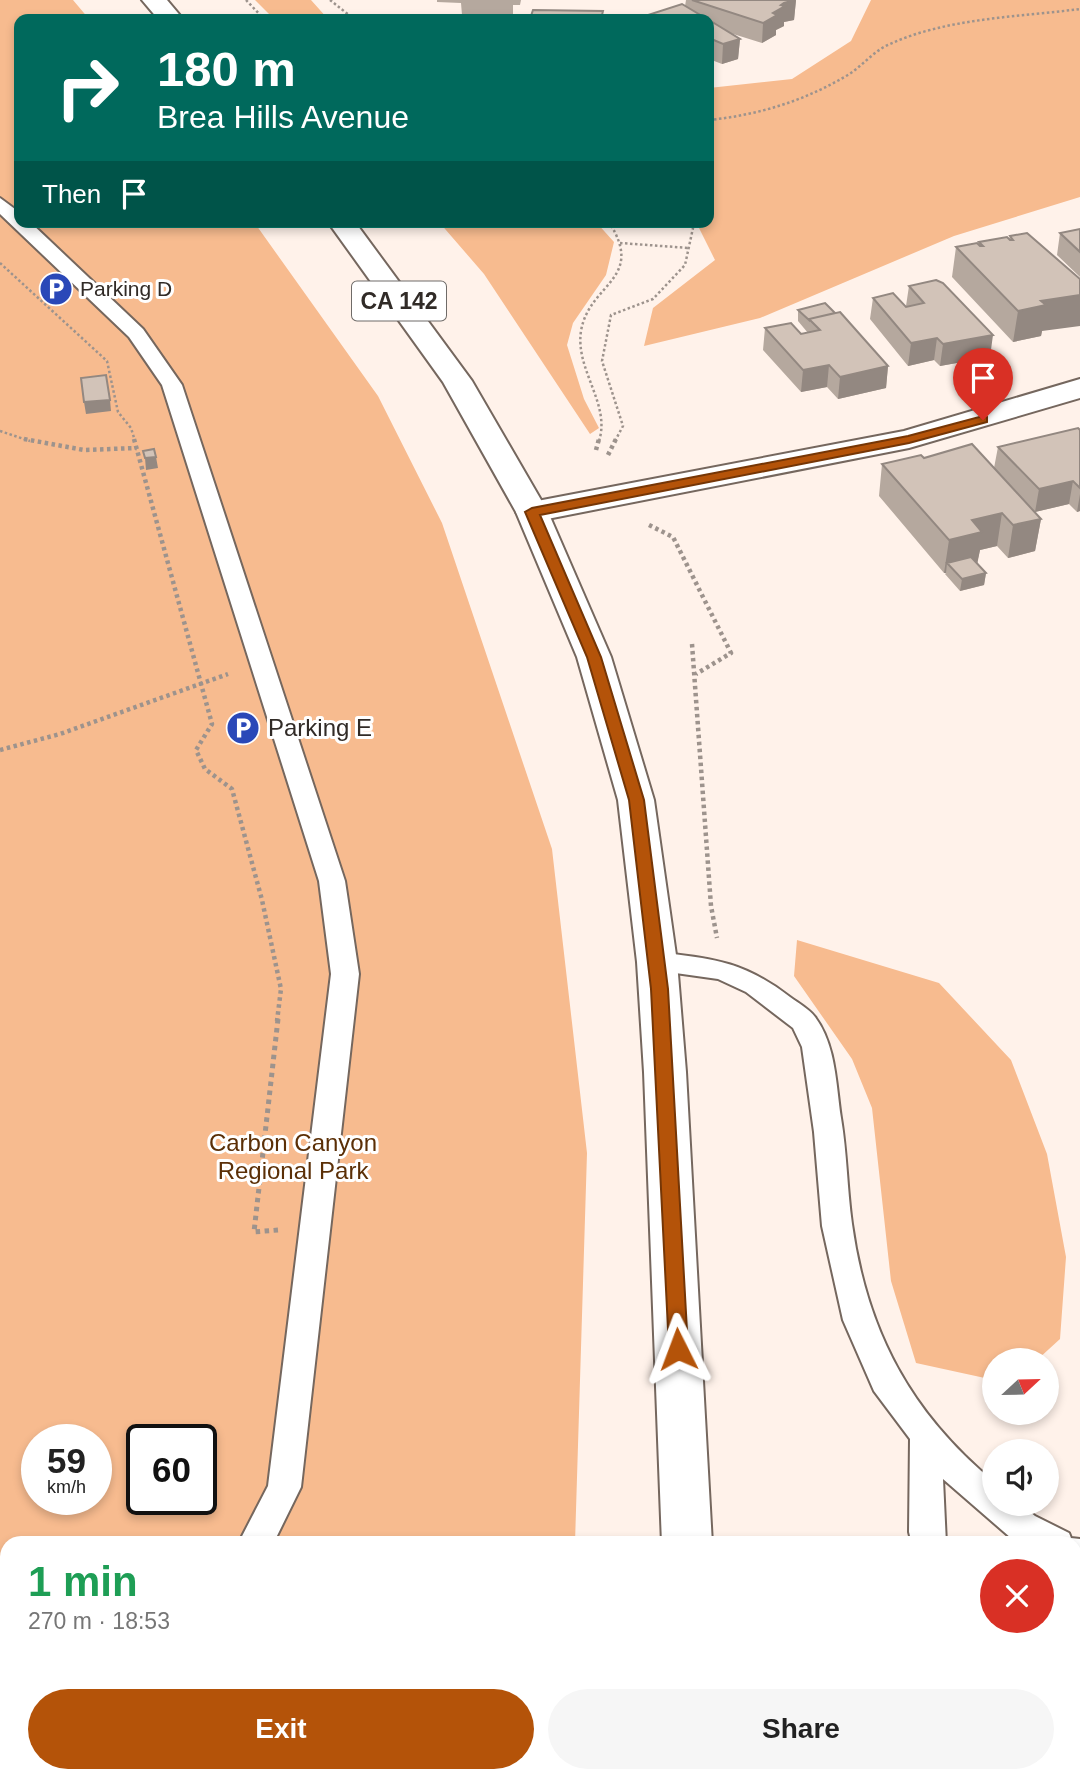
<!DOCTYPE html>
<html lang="en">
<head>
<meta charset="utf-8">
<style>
	:root { --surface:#fff; --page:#f6f6f6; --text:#222; --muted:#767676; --accent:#b45309 }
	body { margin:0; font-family:Helvetica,sans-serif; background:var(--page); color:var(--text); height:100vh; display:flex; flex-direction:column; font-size:26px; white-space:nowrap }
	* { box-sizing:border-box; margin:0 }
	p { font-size:23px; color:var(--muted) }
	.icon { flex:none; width:38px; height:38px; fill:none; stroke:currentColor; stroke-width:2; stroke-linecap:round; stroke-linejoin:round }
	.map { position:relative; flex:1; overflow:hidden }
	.panel { position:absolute; left:0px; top:1536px; width:1082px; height:247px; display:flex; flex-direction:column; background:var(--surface); border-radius:21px 21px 0 0; box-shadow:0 4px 10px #0003 }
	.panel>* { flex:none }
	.top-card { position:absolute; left:14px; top:14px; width:700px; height:214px; border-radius:14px; box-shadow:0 4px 10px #0003; background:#00695c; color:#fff; overflow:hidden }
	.needle { width:46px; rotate:68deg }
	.fabs { position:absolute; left:982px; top:1348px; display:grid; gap:14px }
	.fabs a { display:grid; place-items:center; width:77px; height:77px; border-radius:50%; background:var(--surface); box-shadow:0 4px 10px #0003; font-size:35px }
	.speed { position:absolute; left:21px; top:1424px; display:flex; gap:14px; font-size:35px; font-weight:700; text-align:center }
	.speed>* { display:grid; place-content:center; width:91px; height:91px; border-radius:50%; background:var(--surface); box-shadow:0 4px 10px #0003; line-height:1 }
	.speed small { font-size:18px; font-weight:400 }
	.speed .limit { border:4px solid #111; border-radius:10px; background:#fff; color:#111 }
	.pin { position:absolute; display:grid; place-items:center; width:60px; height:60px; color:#fff; margin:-72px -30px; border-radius:50% 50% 50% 0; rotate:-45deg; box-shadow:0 0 7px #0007 }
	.pin .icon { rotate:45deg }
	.me { position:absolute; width:77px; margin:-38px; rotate:357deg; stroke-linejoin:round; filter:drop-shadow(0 0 5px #0008) }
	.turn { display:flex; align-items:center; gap:24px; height:147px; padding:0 28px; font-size:32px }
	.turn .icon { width:91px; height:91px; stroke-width:2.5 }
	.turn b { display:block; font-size:49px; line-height:60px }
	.then { display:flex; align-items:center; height:66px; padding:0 28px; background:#0003; gap:14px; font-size:26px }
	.round { display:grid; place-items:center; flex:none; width:74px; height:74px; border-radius:37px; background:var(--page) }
	.overview { display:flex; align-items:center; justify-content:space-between; height:119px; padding:0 28px }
	h1 { font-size:42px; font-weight:800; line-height:52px; color:#1e9e55 }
	.button { display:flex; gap:14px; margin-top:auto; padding:14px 28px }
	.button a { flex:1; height:80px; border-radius:42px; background:var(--accent); color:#fff; font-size:28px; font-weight:800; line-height:80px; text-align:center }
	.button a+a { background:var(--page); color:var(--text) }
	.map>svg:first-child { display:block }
</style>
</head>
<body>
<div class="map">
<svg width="1080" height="1783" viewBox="0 0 1080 1783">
	<rect width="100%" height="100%" fill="#fff2ea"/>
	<path fill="#f7bb8f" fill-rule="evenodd" d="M0 0H73L89 19H19V222H254L378 396 442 523 552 849 587 1153 575 1543 7 1544V1776H568L567 1783H0ZM37 1440H96V1500H37ZM142 1440H201V1500H142Z
		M255 0H311L328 19H274Z
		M871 0H1080V197L954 236 760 318 644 346 653 308 715 260 696 222H709V88L792 79 851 41Z
		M439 222H596L614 242 606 275 573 323 567 345 584 399 599 428 590 434 484 274Z
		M797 940 939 983 1011 1060 1047 1154 1066 1257 1060 1339 1037 1360H994V1380L916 1363 891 1281 872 1108 852 1059 794 976Z"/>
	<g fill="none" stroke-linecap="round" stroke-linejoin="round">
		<defs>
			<path id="lane" d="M0 198 19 212V222H30L143 329 182 385 345 881 359 974 301 1487 273 1544H238L268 1486 331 974 319 881 162 385 129 337 0 214Z
				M657 952C714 959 743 961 790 997 798 1003 809 1009 815 1017 836 1045 836 1085 841 1118 847 1153 847 1189 852 1224 867 1332 911 1413 994 1482V1503H1019L1035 1516 1069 1533 1071 1538 1080 1539V1569L1074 1567V1544H1023L1011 1538 943 1479 946 1544H912L909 1532 910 1439 874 1391 843 1320 822 1226 814 1132 802 1047 793 1028 746 992 718 979 647 969 643 962 647 955Z
				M60 1776H98L95 1783H57Z
				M1005 1776H1041L1044 1783H1008Z"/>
			<path id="street" d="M1080 379V398L909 448 532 522 521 519 516 512 521 505 532 502 904 431Z"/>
			<path id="primary" d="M142 0H167L183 19H158Z
				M328 222H355L472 381 548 512 611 657 654 800 677 962 686 1072 712 1544H662L644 1072 637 962 618 800 577 657 516 512 443 382Z
				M671 1776H725V1783H671Z"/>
		</defs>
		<use href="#lane" stroke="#75675e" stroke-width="4"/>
		<use href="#street" stroke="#75675e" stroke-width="4"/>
		<use href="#primary" stroke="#75675e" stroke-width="4"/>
		<path stroke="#9d938d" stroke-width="2.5" stroke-dasharray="2.5 2.5" stroke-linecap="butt" d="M246 0 264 19
			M330 0 354 19
			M709 120C758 115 804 101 846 76 862 67 873 51 890 44 947 18 1018 17 1080 9
			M620 243 689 248
			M0 263 107 361 118 412 131 428 135 441
			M0 431 30 441
			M599 441C611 404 575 370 581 331 589 283 646 280 609 222
			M615 441 623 426 602 361 611 315 653 299 685 265 693 228 688 222"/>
		<path stroke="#9d938d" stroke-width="4.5" stroke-dasharray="3.5 3.5" stroke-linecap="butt" d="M24 439 84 450 137 448
			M134 439 212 724 196 750 205 769 232 789 262 900 281 989 277 1021
			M596 450 599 439
			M608 455 616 439
			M649 525 673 537 731 653 696 674
			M692 644 711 906 717 938
			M0 750 60 734 228 674"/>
		<path stroke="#9d938d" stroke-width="5" stroke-dasharray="4.5 4.5" stroke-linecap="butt" d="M278 1019 254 1232 278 1230"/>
		<use href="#lane" fill="#fff" fill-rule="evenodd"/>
		<use href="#street" fill="#fff" fill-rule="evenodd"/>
		<use href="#primary" fill="#fff" fill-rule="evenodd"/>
	</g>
	<path fill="#b5a89e" d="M437 0H521L520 5H513V15H462L461 3 437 2Z
		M686 0H796L794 20 784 22V26L776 30V35L762 43 730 33 740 39 738 59 722 64 709 59V19H647L648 15 685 6Z
		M1080 229V277L1057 255 1060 233Z
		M1027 233 1042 331 1041 336 1013 342 952 277 956 247 978 244 979 242 1009 239 1010 236Z
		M909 286 990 357 940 366 934 360 908 366 870 319 873 298 906 306Z
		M798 310 888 366 886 388 838 399 827 387 801 392 763 350 765 328 801 334 808 333 798 321Z
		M1080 430V511L1077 512 1069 504 1035 512 1041 519 1035 551 1008 558 997 546 980 550 977 563 986 573 984 585 960 591 945 574 946 573H944L879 496 882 464 924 458 994 468 998 447Z"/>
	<path fill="#938881" d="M796 0 794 20 784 22V26L776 30V35L762 43 763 23 784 3Z
		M740 39 738 59 722 64 723 44Z
		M1080 295V326L1042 331 1041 336 1013 342 1018 311 1041 301Z
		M993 335 990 357 940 366 943 344Z
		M937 338 934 360 908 366 911 343Z
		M829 365 827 387 801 392 803 370Z
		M888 366 886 388 838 399 840 377Z
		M110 400 111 411 86 414 84 402Z
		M156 457 158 468 146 470 145 458Z
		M1073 481 1069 504 1035 512 1039 489Z
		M1080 494V511L1077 512Z
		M1002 513 997 546 980 550 977 565 947 563 946 573H944L949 540 972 520Z
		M1041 519 1035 551 1008 558 1013 525Z
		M986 573 984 585 960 591 962 579Z"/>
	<path fill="#d2c3b8" stroke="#938881" stroke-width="2" d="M692 0H795L784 3 781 5 785 6 773 13 777 15 763 23Z
		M682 4 707 19H655L648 15Z
		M533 10 603 11 601 19H530Z
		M709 20 740 39 723 44 709 38Z
		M1080 229V252L1060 233Z
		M1027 233 1080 279V295L1041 301 1046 305 1018 311 956 247 977 243 980 246H983L979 242 1007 237 1010 240H1013L1010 236Z
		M936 280 943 283 993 335 943 344 937 338 911 343 873 298 893 293 906 307 924 303 909 286Z
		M825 303 835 313 809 319V320L798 310Z
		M840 312 888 366 840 377 829 365 803 370 765 328 791 323 801 334 820 330 809 319Z
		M106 375 110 400 84 402 81 378Z
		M1078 428 1080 430V488L1073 481 1039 489 998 447Z
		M972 444 1041 519 1013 525 1002 513 972 520 982 532 949 540 882 464 921 455 924 458Z
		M154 449 156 457 145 458 143 451Z
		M971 557 986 573 962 579 947 563Z"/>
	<path fill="#b45309" stroke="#753606" stroke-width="2" d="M983 416 987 417V422L909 443 540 515 601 657 644 800 668 989 688 1349 685 1355H671L669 1349 651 989 629 800 587 657 525 512 532 508 908 436Z"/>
	<defs>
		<symbol id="parking-disc" viewBox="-11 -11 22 22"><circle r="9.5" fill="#2a48b8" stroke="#fff"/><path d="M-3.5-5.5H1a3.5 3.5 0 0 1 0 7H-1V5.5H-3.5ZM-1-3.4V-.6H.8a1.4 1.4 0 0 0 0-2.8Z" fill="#fff"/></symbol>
	</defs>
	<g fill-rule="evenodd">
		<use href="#parking-disc" x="37" y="270" width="38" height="38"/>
		<use href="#parking-disc" x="224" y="709" width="38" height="38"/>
	</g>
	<g text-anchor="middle" stroke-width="6" stroke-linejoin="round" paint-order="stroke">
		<g font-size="21" fill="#312b27" stroke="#fff" text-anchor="start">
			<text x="80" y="296">Parking D</text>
		</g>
		<rect fill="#fff" stroke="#6f6b68" stroke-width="2" x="352" y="281.5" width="94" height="39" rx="5"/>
		<g font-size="23" font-weight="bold" fill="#312b27">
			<text x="399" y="309">CA 142</text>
		</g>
		<g font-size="24" fill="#312b27" stroke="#fff" text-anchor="start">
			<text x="268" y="736">Parking E</text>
		</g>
		<g font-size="24" fill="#5b2f06" stroke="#fff">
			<text x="293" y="1151">Carbon Canyon<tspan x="293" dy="28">Regional Park</tspan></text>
		</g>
	</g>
</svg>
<div class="fabs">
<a><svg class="needle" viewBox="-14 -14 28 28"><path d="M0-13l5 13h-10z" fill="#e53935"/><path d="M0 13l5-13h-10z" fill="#767676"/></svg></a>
<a><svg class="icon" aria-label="sound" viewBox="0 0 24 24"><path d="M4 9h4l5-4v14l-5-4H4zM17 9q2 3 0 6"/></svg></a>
</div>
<div class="speed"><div>59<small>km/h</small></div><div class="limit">60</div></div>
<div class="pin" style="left:983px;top:420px;background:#d93025"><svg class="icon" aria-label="arrive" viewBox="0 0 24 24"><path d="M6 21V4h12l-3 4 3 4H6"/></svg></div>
<svg class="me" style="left:678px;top:1349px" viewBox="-20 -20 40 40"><path d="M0-17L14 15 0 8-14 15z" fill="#b45309" stroke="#fff" stroke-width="4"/></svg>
<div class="top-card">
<div class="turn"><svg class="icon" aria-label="right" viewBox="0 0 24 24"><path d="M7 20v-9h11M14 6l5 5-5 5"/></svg><div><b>180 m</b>Brea Hills Avenue</div></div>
<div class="then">Then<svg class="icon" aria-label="arrive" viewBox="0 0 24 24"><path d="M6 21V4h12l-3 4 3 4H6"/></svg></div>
</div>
<section class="panel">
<div class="overview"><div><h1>1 min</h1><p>270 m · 18:53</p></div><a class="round" style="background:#d93025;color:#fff"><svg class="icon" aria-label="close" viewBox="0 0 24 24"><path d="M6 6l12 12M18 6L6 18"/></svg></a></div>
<div class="button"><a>Exit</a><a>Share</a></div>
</section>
</div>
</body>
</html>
